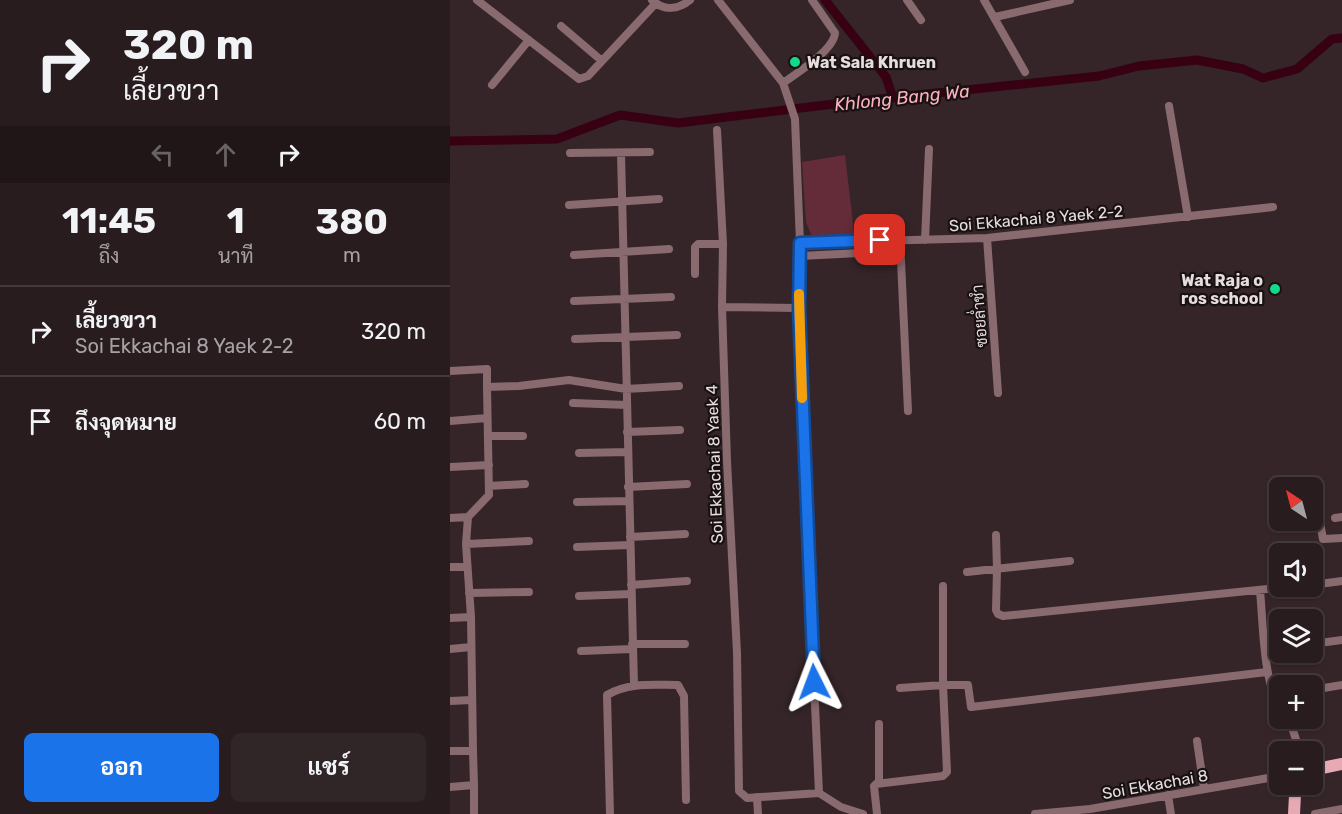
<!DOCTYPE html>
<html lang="th">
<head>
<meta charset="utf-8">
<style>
	:root { --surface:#281c1e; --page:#302527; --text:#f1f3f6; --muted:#a5a1a4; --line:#443a3c; --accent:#1a73e8 }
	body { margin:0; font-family:Rubik,Sarabun,sans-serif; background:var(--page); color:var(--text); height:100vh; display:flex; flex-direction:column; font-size:22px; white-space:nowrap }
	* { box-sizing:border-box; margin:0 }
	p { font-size:20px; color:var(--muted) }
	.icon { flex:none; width:33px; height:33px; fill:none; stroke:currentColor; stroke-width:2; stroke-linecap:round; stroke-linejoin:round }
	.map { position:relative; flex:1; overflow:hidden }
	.details { display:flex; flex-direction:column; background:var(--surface); width:450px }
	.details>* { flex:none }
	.guide { background:#281c1e; color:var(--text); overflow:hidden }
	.needle { width:39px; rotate:324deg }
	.buttons { position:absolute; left:819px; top:477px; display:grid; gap:12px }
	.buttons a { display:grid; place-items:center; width:54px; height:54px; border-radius:9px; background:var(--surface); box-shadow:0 2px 4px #0004,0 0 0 2px var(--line); font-size:30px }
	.pin { position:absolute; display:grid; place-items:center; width:51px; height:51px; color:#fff; margin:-26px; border-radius:12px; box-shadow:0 3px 9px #0006 }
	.me { position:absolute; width:66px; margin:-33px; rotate:357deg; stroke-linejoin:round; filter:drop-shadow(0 0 4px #0008) }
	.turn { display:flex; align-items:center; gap:21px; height:126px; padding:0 24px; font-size:27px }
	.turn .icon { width:78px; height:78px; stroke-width:2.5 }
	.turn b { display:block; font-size:42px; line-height:51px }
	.lanes { display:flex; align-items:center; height:57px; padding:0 24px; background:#0003; justify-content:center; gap:30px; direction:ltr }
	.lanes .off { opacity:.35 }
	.eta { display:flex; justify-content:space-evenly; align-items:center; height:102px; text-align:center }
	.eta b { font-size:36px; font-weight:700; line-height:42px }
	.primary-button { display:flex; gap:12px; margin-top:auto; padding:12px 24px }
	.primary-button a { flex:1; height:69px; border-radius:9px; background:var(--accent); color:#fff; font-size:24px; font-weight:700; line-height:69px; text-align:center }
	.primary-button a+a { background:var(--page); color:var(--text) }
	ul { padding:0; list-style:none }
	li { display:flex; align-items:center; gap:18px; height:90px; padding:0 24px; border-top:2px solid var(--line) }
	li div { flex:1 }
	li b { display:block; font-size:22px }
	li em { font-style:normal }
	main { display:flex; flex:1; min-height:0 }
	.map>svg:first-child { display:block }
</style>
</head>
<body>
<main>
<section class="details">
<div class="guide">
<div class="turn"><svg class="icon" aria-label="right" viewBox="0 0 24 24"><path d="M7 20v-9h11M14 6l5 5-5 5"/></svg><div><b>320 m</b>เลี้ยวขวา</div></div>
<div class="lanes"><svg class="icon off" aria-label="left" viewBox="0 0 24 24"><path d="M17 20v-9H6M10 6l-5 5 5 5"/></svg><svg class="icon off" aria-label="ahead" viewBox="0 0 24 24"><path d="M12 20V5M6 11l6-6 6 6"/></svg><svg class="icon" aria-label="right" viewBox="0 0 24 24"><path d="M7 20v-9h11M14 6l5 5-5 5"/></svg></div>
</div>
<div class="eta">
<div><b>11:45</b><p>ถึง</p></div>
<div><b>1</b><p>นาที</p></div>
<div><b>380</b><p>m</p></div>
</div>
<ul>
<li><svg class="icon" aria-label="right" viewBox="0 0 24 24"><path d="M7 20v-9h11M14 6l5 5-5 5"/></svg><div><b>เลี้ยวขวา</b><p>Soi Ekkachai 8 Yaek 2-2</p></div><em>320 m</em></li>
<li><svg class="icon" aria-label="arrive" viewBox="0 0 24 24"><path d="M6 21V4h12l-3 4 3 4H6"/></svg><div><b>ถึงจุดหมาย</b></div><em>60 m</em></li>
</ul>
<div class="primary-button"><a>ออก</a><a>แชร์</a></div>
</section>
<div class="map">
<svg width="892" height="814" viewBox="0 0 892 814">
	<rect width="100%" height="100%" fill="#352528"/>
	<path fill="#642c39" d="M395 155 405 240 363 239 356 222 352 162Z"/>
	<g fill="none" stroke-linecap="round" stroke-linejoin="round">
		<path stroke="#380113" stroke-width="9" d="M375 0 436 77 443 98
			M0 141 107 139 170 115 228 123 400 102 649 76 689 66 747 60 793 69 813 78 847 69 882 39 892 38"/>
		<path stroke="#886a6f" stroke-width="8" d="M27 0 129 79 138 76 206 3
			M202 0C214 11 228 10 240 0
			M268 0 333 83 345 119 350 243 349 308 359 572 369 793
			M457 0 471 20
			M534 0 575 72
			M545 17 620 0
			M111 26 152 61
			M333 83C347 73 384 50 385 33L362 0
			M42 85 79 40
			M719 106 738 217
			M267 130 273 244 272 307 277 461 287 653 289 791 297 798 369 793 391 807 413 814
			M120 153 200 152
			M171 153 184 685
			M119 205 209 199
			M537 238 548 393
			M450 240 458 411
			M475 240 479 149
			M350 243 537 238 823 207
			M124 255 219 249
			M350 256 450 251
			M245 274V247L248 244H273
			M124 301 221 297
			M272 307 349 308
			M125 339 227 335
			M0 371 37 369V387
			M123 403 177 405
			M0 421 37 418
			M177 432 230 430
			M38 436H73
			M129 453 178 452
			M0 467 39 465
			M39 486 75 484
			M178 487 237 484
			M127 502 179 501
			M0 518 18 517
			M885 518 892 517
			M870 523 873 539 892 538
			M546 535 547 569 546 610 548 614 553 616 847 586
			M180 537 235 534
			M16 544 79 541
			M127 547 180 545
			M0 567H17
			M517 572 620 561
			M181 585 237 581
			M862 585 892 581
			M493 586V685H518L521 707 817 672
			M810 591C813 619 813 684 830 706
			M19 593 79 592
			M129 596 181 594
			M0 618 21 617
			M182 644H235
			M862 644 892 640
			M0 649 21 647
			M816 650 830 648
			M131 651 182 649
			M862 690 892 685
			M0 701 22 700
			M839 718 850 752
			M429 724V783
			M747 741 754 789
			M0 751H23L24 785 0 787
			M23 751 21 617 16 544 18 517 39 495 37 387 69 386 119 380 176 389 229 386
			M24 785V814
			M718 795 721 814
			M307 797 308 814
			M160 814 157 695C178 682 204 685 228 685L234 696 236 800
			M427 814 424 786 426 784 493 776 497 772 493 685 450 688
			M585 814 640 809 830 776
			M865 814 892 809"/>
		<path stroke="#e7aab4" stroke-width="12" d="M862 772 872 768 892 764
			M844 814 845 795 850 784"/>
	</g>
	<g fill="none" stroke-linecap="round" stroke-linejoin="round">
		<defs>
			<path id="route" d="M364 682 349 308 350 243 430 240"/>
		</defs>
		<use href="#route" stroke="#114b97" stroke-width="15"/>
		<use href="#route" stroke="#1a73e8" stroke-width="10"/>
		<path stroke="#f59e0b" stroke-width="10" d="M349 294 352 398"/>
	</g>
	<g fill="#13d98a" stroke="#181112" stroke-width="2">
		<circle cx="345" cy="62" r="6"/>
		<circle cx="825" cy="289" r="6"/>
	</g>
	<g text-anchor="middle" stroke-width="4.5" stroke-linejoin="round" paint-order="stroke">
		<g font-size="16" font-weight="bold" fill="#e8ddde" stroke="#181112" text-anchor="start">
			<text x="357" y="68">Wat Sala Khruen</text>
			<text x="813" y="286" text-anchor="end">Wat Raja o<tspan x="813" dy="18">ros school</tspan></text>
		</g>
		<g font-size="16" fill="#e8ddde" stroke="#181112">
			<text transform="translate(586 218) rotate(-5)" y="6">Soi Ekkachai 8 Yaek 2-2</text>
			<text transform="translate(529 316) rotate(-94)" y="6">ซอยล่ำชำ</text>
			<text transform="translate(264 464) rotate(-92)" y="6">Soi Ekkachai 8 Yaek 4</text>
			<text transform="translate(705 784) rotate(-10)" y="6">Soi Ekkachai 8</text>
		</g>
		<g font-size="18" font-style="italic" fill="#fdafbd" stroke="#181112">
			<text transform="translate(452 98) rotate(-6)" y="6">Khlong Bang Wa</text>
		</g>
	</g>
</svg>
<div class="buttons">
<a><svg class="needle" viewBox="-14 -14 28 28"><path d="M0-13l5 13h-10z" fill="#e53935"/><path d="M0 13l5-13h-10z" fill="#a5a1a4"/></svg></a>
<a><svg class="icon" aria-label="sound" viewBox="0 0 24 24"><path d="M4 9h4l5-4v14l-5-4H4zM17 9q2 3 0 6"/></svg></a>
<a><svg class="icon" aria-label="layers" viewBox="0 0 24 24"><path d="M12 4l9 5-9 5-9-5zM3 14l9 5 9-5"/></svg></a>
<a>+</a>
<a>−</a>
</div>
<div class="pin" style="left:430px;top:240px;background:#d93025"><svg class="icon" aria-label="arrive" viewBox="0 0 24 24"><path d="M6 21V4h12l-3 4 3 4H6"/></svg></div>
<svg class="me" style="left:364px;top:682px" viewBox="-20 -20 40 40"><path d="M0-17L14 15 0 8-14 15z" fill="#1a73e8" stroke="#fff" stroke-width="4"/></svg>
</div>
</main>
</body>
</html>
